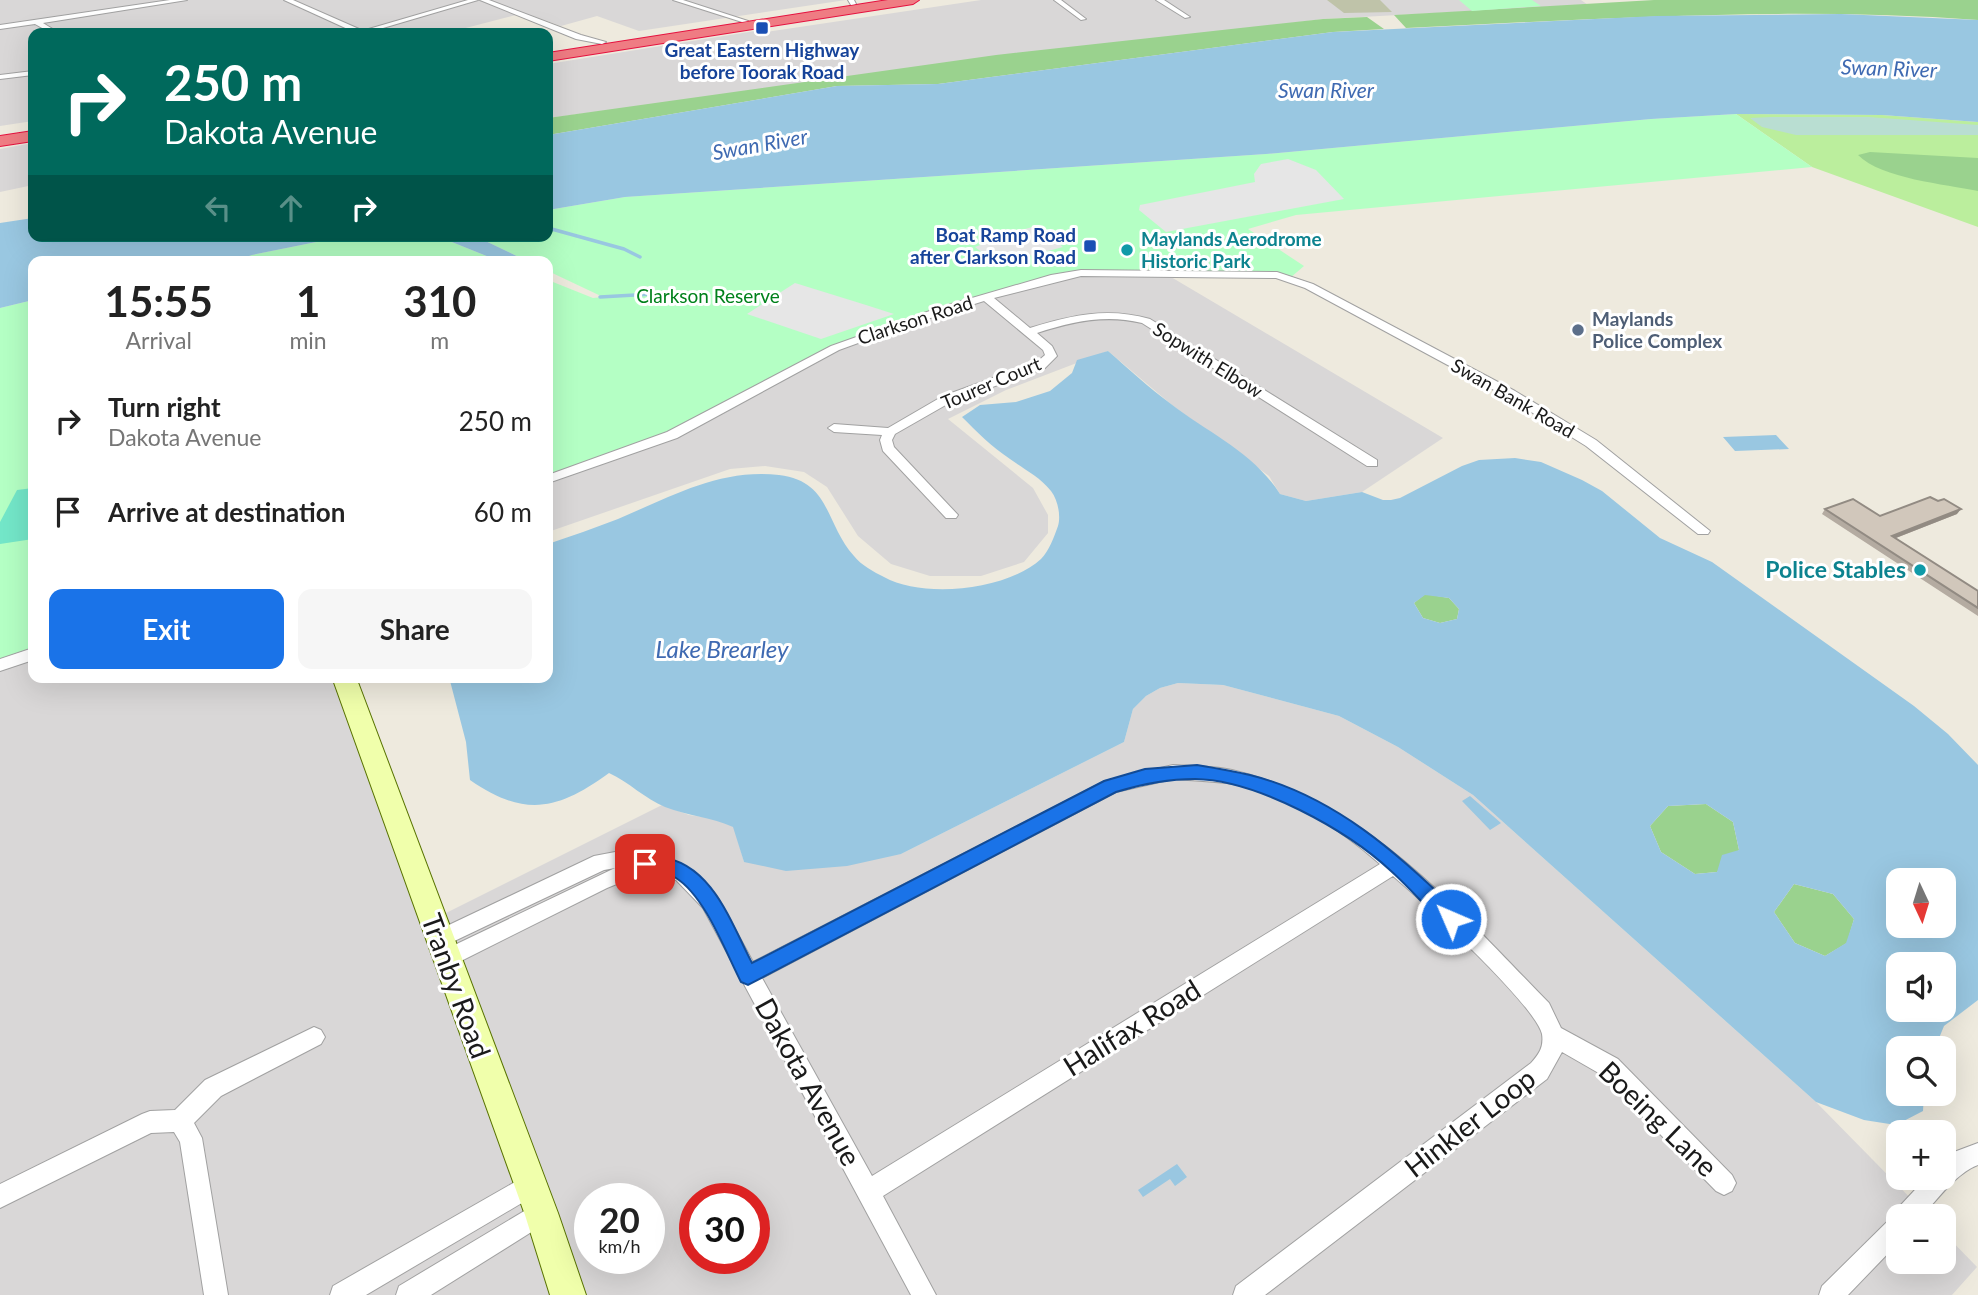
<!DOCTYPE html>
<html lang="en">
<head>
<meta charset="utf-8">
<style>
	:root { --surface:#fff; --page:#f6f6f6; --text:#222; --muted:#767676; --accent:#1a73e8 }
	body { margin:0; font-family:Lato,sans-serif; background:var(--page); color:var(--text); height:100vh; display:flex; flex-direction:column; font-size:26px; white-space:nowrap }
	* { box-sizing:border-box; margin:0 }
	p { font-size:23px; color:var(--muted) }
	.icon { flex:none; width:38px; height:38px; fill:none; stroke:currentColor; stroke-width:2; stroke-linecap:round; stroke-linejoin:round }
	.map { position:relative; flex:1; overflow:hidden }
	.panel { position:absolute; left:28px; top:256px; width:525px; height:427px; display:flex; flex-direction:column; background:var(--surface); border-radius:14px; box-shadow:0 7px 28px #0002 }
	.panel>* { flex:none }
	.hud { position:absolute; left:28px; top:28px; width:525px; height:214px; border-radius:14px; box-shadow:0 7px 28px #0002; background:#00695c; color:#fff; overflow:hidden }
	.needle { width:46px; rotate:176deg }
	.buttons { position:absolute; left:1886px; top:868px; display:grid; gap:14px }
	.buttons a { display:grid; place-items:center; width:70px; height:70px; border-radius:14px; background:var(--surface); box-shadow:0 7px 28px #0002; font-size:35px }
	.speed { position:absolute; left:574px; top:1183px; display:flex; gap:14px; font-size:35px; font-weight:700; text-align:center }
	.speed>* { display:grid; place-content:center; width:91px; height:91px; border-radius:50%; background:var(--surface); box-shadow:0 7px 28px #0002; line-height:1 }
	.speed small { font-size:18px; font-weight:400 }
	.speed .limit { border:10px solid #d22; background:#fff; color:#111 }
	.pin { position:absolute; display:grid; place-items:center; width:60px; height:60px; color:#fff; margin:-30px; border-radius:14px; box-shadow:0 4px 10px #0006 }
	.me { position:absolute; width:77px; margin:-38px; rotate:315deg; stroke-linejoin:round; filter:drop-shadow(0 0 5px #0008) }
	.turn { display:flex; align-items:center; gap:24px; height:147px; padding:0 21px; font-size:32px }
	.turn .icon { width:91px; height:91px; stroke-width:2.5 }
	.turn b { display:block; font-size:49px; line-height:60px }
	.lanes { display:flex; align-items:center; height:66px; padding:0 21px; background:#0003; justify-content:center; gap:35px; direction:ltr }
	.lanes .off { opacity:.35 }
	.eta { display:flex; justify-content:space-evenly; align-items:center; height:119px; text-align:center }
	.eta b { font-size:42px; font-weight:700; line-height:49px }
	.action { display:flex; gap:14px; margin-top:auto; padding:14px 21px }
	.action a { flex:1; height:80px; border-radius:14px; background:var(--accent); color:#fff; font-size:28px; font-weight:700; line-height:80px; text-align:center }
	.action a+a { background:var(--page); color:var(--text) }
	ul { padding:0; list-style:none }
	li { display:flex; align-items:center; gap:21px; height:91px; padding:0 21px }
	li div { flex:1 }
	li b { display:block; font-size:26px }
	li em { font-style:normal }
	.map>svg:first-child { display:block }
</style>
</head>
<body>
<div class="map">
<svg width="1978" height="1295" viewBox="0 0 1978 1295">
	<rect width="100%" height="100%" fill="#eeeade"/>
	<path fill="#d9d7d7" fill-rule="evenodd" d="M0 0H846L639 31 597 16 561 26 524 13 458 30 463 33H33V121L0 126Z
		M981 0H1581L1588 5 1323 19 548 118V64L755 31 766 32Z
		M33 143V185L0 192V149Z
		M1101 275 1171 277 1443 438 1362 492 1306 501 1280 494 1269 476 1172 405 1108 351 1006 390 948 419 1033 488 1048 515V533L1024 562 981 576H930L891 564 858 536 827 487 804 472 765 466 730 469 548 532V482L641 449 864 338 986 299 1067 276Z
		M33 652V677H344L432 920 662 805 689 815 717 819 734 827 744 862 901 854 1124 742 1133 709 1146 696 1160 688 1178 683 1223 685 1339 716 1398 747 1473 795 1816 1102 1928 1216H1899V1262H1944V1233L1977 1267 1952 1295H0V663ZM590 1199H649V1258H590ZM695 1199H754V1258H695Z"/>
	<path fill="#bfc3a9" d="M1327 0H1380L1392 12 1344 13Z"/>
	<path fill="#bbee9d" d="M1736 114 1882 115 1978 122V227L1812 167Z"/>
	<path fill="#9ad28e" d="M1654 0H1978V20C1788 6 1596 19 1406 28L1394 15Z
		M1367 17 1384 29 1333 32 938 84 837 86 548 135V118L996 55 1323 19Z
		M1870 152 1978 158V191C1945 184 1882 179 1858 155Z
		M1425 594 1449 598 1459 609 1457 619 1440 623 1423 618 1414 603Z
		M1706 804 1733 822 1739 850 1717 872 1695 874 1661 852 1650 826 1668 806Z
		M1794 884 1833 894 1854 919 1847 943 1825 956 1795 943 1774 912Z"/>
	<path fill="#b9ded2" d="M1771 117H1869L1978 125V135H1796L1762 127 1750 118Z"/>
	<path fill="#b4ffc4" d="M1459 0H1532L1541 6 1472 11Z
		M1736 114 1812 167 1296 215 1248 229 1304 266 1290 278 1080 272 986 296 861 335 637 447 548 477V280L593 298 603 297 548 271V261H527L475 236H548V210L625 197 1266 154 1651 119Z
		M346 236H437L499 261H222Z
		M33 300V654L0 665V308Z"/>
	<path fill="#73e6c8" d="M33 488V539L0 544V522L17 490Z"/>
	<path fill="#e6e6e6" d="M1288 159 1316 170 1344 199 1166 232 1139 210 1140 205 1255 182 1254 174 1261 164Z
		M1036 226 1063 247 1014 260 1009 256 992 260 975 247 986 243 988 239Z
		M795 283 866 305 894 314 821 339 747 314Z"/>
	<path fill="#99c7e1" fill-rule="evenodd" d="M1841 14 1978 20V122L1882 115 1736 114 1651 119 1266 154 625 197 548 210V135L837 86 938 84 1333 32 1656 16Z
		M33 218V236H346L222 261H33V300L0 308V223Z
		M437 236H475L527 261H499Z
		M1108 351C1129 369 1149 388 1171 404 1210 434 1253 452 1280 494L1306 501 1362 492 1383 500H1391L1400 498 1462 466 1479 460 1515 458 1541 462 1582 480 1602 491 1660 538 1712 562 1914 706 1948 734 1978 765V1000L1944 1026 1935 1048H1899V1094H1924L1923 1111 1896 1125 1864 1120 1816 1102 1473 795 1398 747 1339 716 1223 685 1178 683 1160 688 1146 696 1133 709 1124 742 901 854 847 866 786 871 744 862 733 827C712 817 688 816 665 807 645 799 629 782 609 773 558 810 525 818 470 780L466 742 449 677H548V544C571 536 595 528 618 519 670 497 720 468 779 475 831 481 825 524 854 556 861 565 874 572 884 577 924 599 1007 590 1041 559 1049 551 1054 537 1058 526 1061 516 1058 500 1051 491 1039 476 1025 470 1010 459 992 447 977 432 962 417L980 405 1016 402 1050 391 1072 373 1077 360ZM1425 595 1449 598 1459 609 1457 619 1440 623 1423 618 1414 603ZM1706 804 1733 822 1739 850 1722 855 1717 872 1695 874 1661 852 1650 826 1668 806ZM1944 880V926H1899V880ZM1794 884 1833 894 1854 919 1846 943 1825 956 1795 943 1774 912ZM1944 964V1010H1899V964Z
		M1776 435 1789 449 1735 451 1723 437Z
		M1470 796 1501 823 1490 830 1462 801Z
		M1177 1164 1187 1177 1175 1186 1170 1179 1143 1197 1138 1190Z"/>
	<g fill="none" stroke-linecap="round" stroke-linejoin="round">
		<path stroke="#99c7e1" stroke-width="3.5" d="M548 228 624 249 640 257
			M239 253 259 261
			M600 297 670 293"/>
		<defs>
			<path id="street" d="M170 0H187L43 23 59 33H51L35 24 0 29V25Z
				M284 0H293L359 29 352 31Z
				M468 0H478L366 33H355Z
				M480 0H489L581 35 606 42 602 44 576 39Z
				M673 0H683L748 21 742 22Z
				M848 0H854L856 4 851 5Z
				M1054 0H1061L1086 19 1081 20Z
				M1156 0H1164L1190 17 1185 18Z
				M33 71V75L0 79V75Z
				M1081 270 1277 272 1313 284 1515 391 1596 440 1710 531 1708 534H1698L1586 446 1507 397 1305 288 1276 278 1081 276 994 298 1030 328C1072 315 1107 307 1150 319L1377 460V466H1367L1142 323C1105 314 1072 322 1037 333L1052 346 1057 356 1045 368 951 402 895 434 892 440 894 447 958 515 956 518H946L883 451 880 440 882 435 834 432 828 428 834 424 888 428 943 396 1037 362 1045 355 1043 350 984 301 905 326 839 350 677 438 548 483V475L667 432 831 346 941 307 1051 275Z
				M33 648V660L0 671V659Z
				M1173 765C1192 766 1213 766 1232 770 1366 801 1457 909 1549 1003L1561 1028 1618 1059 1732 1175 1736 1183 1732 1191 1724 1195 1716 1191 1602 1075 1562 1052 1547 1079 1265 1295H1233L1236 1286 1531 1063C1539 1054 1544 1047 1542 1034 1535 1005 1421 900 1393 876L883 1196 936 1295H911L703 908 676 880 646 872 607 888 447 968 440 966 437 959 440 952 615 868 604 870 446 945 439 948 432 945 429 939 432 933 594 856 631 849 682 865 696 873 717 896 753 962 1105 781ZM1173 779C1191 780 1210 781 1227 783 1282 791 1339 828 1380 864L872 1176 762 978 1116 792Z
				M314 1027 321 1030 325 1037 321 1044 221 1096 194 1123 202 1138 228 1295H204L180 1142 174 1132 151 1133 0 1208V1184L142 1114 150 1111 175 1110 205 1080Z
				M1978 1143V1165C1955 1174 1938 1199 1922 1216H1899V1242L1848 1295H1819L1822 1286 1895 1214 1898 1208 1926 1178H1944V1160L1954 1152Z
				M529 1174 537 1178 541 1186 537 1194 366 1295H330L333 1286Z
				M541 1201 549 1205 553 1213 549 1221 431 1295H396L399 1286Z"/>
			<path id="secondary" d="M332 677H356L558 1213 586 1295H550L525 1215Z"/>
			<path id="highway" d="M888 0H919L913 4 548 61V53Z
				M33 131V141L0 146V136Z"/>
		</defs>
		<use href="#street" stroke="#a1a1a1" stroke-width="2"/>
		<use href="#secondary" stroke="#587300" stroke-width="2"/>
		<use href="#highway" stroke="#e5123f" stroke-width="2"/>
		<use href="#street" fill="#fff" fill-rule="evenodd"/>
		<use href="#secondary" fill="#f0ffab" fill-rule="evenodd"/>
		<use href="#highway" fill="#ef7c83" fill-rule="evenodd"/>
	</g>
	<path fill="#b4aba1" d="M1825 509 1880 516 1957 514 1896 538 1978 591V616L1822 514Z"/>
	<path fill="#928b83" d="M1961 509 1957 514 1888 541 1892 536Z"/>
	<path fill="#d1c7bb" stroke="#928b83" stroke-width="2" d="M1930 497 1938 501 1944 499 1961 509 1892 536 1978 591V608L1825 509 1853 499 1880 516Z"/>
	<path fill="#1a73e8" stroke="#114b97" stroke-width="2" d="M1197 765C1215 768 1233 771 1250 775 1334 796 1399 854 1458 912L1461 919 1458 925 1451 927 1444 925C1426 907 1410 888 1391 871 1347 830 1257 780 1195 779 1168 779 1142 784 1116 792L748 985 741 982C726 953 705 896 676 878 665 871 651 874 639 870L636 864 639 858C646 856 652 857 660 857 712 863 731 923 752 963L1104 781 1145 769Z"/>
	<g fill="#1a4fb4" stroke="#fff" stroke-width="2.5">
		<rect x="755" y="21" width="14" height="14" rx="3.5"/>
		<rect x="1083" y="239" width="14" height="14" rx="3.5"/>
	</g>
	<g fill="#0f9aa8" stroke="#fff" stroke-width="2.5">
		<circle cx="1127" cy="250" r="7"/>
		<circle cx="1920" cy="570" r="7"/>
	</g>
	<circle fill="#5c6f8a" stroke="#fff" stroke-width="2.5" cx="1578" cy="330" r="7"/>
	<g text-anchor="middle" stroke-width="6" stroke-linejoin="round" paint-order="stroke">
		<g font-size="19" font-weight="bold" fill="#164399" stroke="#fff">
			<text x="762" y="57">Great Eastern Highway<tspan x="762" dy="22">before Toorak Road</tspan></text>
			<text x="1076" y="242" text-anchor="end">Boat Ramp Road<tspan x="1076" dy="22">after Clarkson Road</tspan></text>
		</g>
		<g font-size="19" font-weight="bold" fill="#0d838f" stroke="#fff" text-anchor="start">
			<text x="1141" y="246">Maylands Aerodrome<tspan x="1141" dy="22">Historic Park</tspan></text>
		</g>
		<g font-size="19" fill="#00811b" stroke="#fff">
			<text x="708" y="303">Clarkson Reserve</text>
		</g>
		<g font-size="19" font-weight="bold" fill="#4e5e75" stroke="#fff" text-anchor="start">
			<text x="1592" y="326">Maylands<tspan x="1592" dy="22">Police Complex</tspan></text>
		</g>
		<g font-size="19" fill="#1a1a1a" stroke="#fff">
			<text transform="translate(915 320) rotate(-18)" y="7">Clarkson Road</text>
			<text transform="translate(1208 360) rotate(32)" y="7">Sopwith Elbow</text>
			<text transform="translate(991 383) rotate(-23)" y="7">Tourer Court</text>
			<text transform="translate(1513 398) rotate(30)" y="7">Swan Bank Road</text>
		</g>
		<g font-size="21" font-style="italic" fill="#3f6ab2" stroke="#fff">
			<text transform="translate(1889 69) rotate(2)" y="7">Swan River</text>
			<text x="1326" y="98">Swan River</text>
			<text transform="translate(760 145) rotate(-10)" y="7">Swan River</text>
		</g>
		<g font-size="23" font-weight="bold" fill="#0d838f" stroke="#fff" text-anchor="end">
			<text x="1906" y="578">Police Stables</text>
		</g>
		<g font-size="24" font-style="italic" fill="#3f6ab2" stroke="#fff">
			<text x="722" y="658">Lake Brearley</text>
		</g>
		<g font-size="28" fill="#1a1a1a" stroke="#fff">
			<text transform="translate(456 986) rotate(70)" y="10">Tranby Road</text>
			<text transform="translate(1132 1028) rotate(-32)" y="10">Halifax Road</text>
			<text transform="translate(808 1082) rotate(61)" y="10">Dakota Avenue</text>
			<text transform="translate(1658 1119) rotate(44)" y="10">Boeing Lane</text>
			<text transform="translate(1470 1123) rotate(-38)" y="10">Hinkler Loop</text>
		</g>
	</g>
</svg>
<div class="buttons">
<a><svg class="needle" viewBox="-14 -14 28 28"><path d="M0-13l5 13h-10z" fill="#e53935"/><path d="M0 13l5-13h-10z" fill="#767676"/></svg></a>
<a><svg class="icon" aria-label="sound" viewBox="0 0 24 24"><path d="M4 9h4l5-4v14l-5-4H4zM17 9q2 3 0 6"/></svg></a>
<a><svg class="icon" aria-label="search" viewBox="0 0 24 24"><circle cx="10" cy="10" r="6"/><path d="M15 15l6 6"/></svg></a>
<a>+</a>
<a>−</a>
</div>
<div class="speed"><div>20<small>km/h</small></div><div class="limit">30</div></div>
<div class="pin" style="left:645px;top:864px;background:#d93025"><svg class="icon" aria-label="arrive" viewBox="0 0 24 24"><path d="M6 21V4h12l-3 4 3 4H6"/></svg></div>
<svg class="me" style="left:1451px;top:919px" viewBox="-20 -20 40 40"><circle r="17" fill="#1a73e8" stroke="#fff" stroke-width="3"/><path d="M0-11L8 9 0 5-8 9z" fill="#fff"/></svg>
<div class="hud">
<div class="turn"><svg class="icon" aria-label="right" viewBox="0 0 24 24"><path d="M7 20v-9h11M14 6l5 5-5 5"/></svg><div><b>250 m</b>Dakota Avenue</div></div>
<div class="lanes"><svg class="icon off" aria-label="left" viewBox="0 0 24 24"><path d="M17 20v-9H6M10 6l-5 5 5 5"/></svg><svg class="icon off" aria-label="ahead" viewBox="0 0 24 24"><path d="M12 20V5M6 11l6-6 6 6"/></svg><svg class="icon" aria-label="right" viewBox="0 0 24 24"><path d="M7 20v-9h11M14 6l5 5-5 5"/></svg></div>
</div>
<section class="panel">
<div class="eta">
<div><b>15:55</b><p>Arrival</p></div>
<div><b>1</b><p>min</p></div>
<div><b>310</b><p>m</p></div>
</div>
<ul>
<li><svg class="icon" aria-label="right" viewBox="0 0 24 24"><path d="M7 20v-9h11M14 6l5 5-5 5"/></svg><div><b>Turn right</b><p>Dakota Avenue</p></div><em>250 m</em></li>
<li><svg class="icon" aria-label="arrive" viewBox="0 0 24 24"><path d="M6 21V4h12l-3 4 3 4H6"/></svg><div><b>Arrive at destination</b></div><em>60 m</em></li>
</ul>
<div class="action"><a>Exit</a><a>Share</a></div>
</section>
</div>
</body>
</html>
